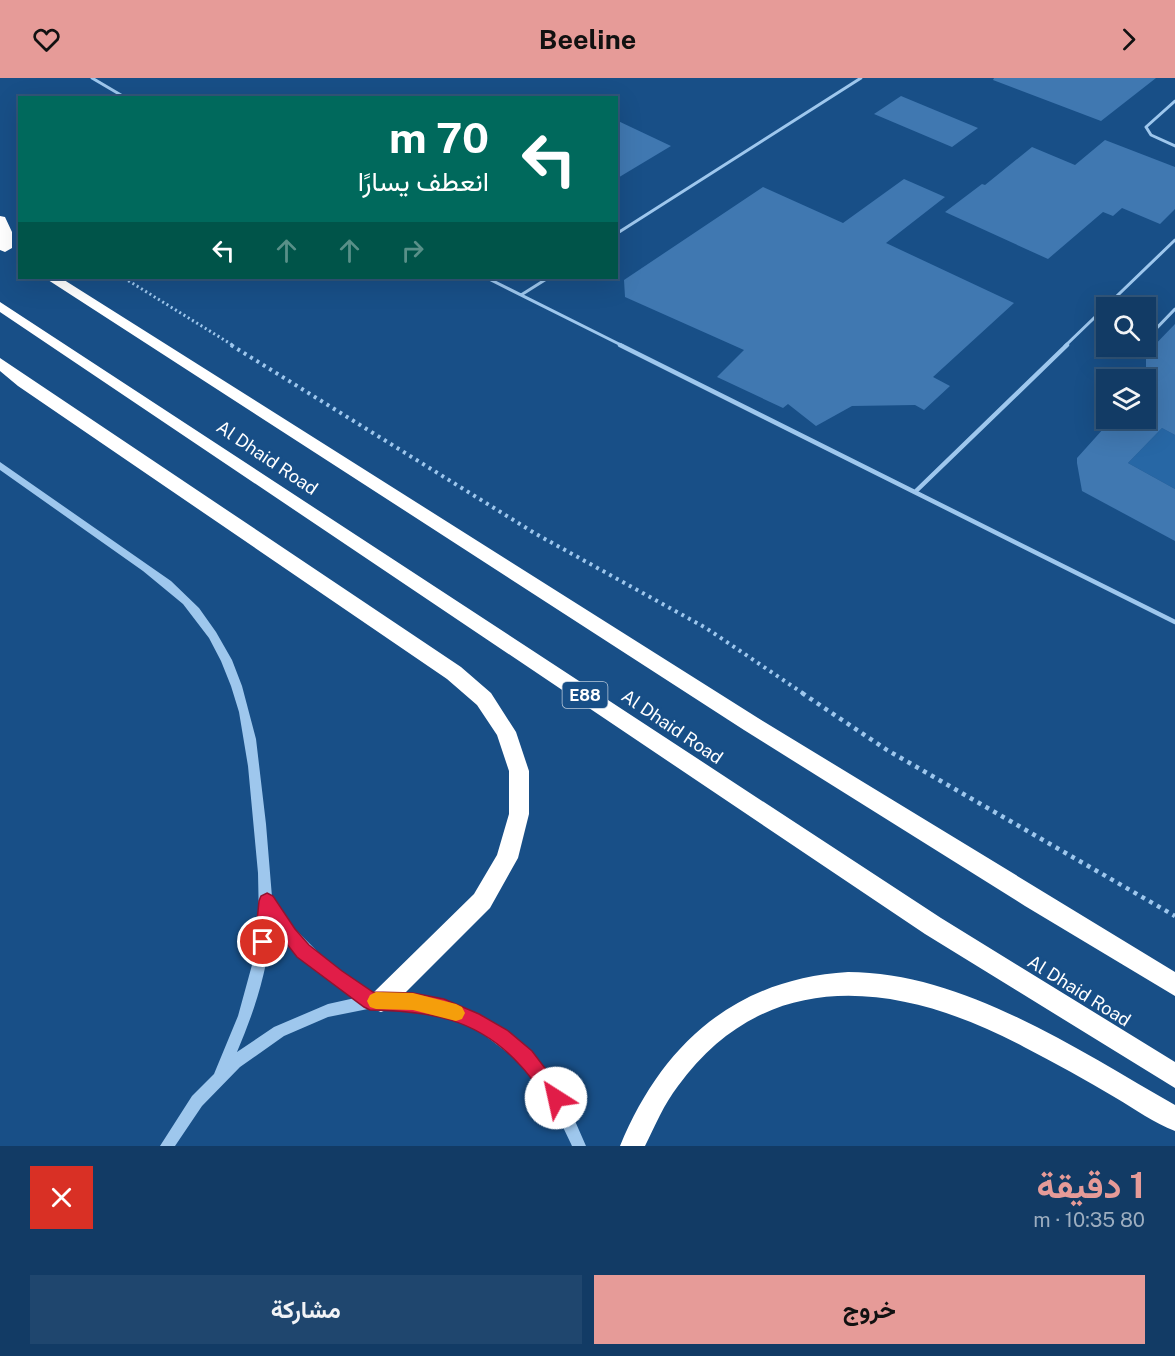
<!DOCTYPE html>
<html lang="ar">
<head>
<meta charset="utf-8">
<style>
	:root { --surface:#123b65; --page:#1f466e; --text:#f1f3f6; --muted:#9cadbf; --line:#315579; --accent:#e69b98 }
	body { margin:0; font-family:"Public Sans",Vazirmatn,sans-serif; background:var(--page); color:var(--text); direction:rtl; height:100vh; display:flex; flex-direction:column; font-size:22px; white-space:nowrap }
	* { box-sizing:border-box; margin:0 }
	p { font-size:20px; color:var(--muted) }
	.icon { flex:none; width:33px; height:33px; fill:none; stroke:currentColor; stroke-width:2; stroke-linecap:round; stroke-linejoin:round }
	.map { position:relative; height:1068px; overflow:hidden; direction:ltr }
	.drawer { display:flex; flex-direction:column; background:var(--surface); flex:1 }
	.drawer>* { flex:none }
	.guide { position:absolute; left:18px; top:18px; width:600px; height:183px; border-radius:0px; box-shadow:0 6px 24px #0002,0 0 0 2px var(--line); direction:rtl; background:#00695c; color:#fff; overflow:hidden }
	.tools { position:absolute; left:1096px; top:219px; display:grid; gap:12px }
	.tools a { display:grid; place-items:center; width:60px; height:60px; border-radius:0px; background:var(--surface); box-shadow:0 6px 24px #0002,0 0 0 2px var(--line); font-size:30px }
	.pin { position:absolute; display:grid; place-items:center; width:51px; height:51px; color:#fff; margin:-26px; border:3px solid #fff; border-radius:50%; box-shadow:0 2px 6px #0007 }
	.me { position:absolute; width:66px; margin:-33px; rotate:325deg; stroke-linejoin:round; filter:drop-shadow(0 0 4px #0008) }
	.turn { display:flex; align-items:center; gap:21px; height:126px; padding:0 30px; font-size:27px }
	.turn .icon { width:78px; height:78px; stroke-width:2.5 }
	.turn b { display:block; font-size:42px; line-height:51px }
	.lanes { display:flex; align-items:center; height:57px; padding:0 30px; background:#0003; justify-content:center; gap:30px; direction:ltr }
	.lanes .off { opacity:.35 }
	.round { display:grid; place-items:center; flex:none; width:63px; height:63px; border-radius:0px; background:var(--page) }
	.head { display:flex; align-items:center; justify-content:space-between; height:102px; padding:0 30px }
	h1 { font-size:36px; font-weight:700; line-height:45px; color:var(--accent) }
	.primary-button { display:flex; gap:12px; margin-top:auto; padding:12px 30px }
	.primary-button a { flex:1; height:69px; border-radius:0px; background:var(--accent); color:#111; font-size:24px; font-weight:700; line-height:69px; text-align:center }
	.primary-button a+a { background:var(--page); color:var(--text) }
	header { display:flex; justify-content:space-between; align-items:center; height:78px; padding:0 30px; background:var(--accent); color:#111; font-size:27px; font-weight:700 }
	.map>svg:first-child { display:block }
</style>
</head>
<body>
<header><svg class="icon" aria-label="forward" viewBox="0 0 24 24"><path d="M9 5l7 7-7 7"/></svg>Beeline<svg class="icon" aria-label="heart" viewBox="0 0 24 24"><path d="M12 20l-8-8c-3-5 5-10 8-4 3-6 11-1 8 4z"/></svg></header>
<div class="map">
<svg width="1175" height="1068" viewBox="0 0 1175 1068">
	<rect width="100%" height="100%" fill="#184f87"/>
	<path fill="#2767a5" d="M1162 350 1175 357V411L1128 385Z"/>
	<path fill="#4078b1" d="M994 0H1156L1101 43 993 2Z
		M901 18 978 50 952 69 874 36Z
		M616 42 671 68 616 101Z
		M1105 62 1175 89V131L1160 146 1122 130 1113 138 1103 134 1048 181 945 134 982 106 985 107 1032 69 1075 87Z
		M904 101 945 119 886 165 1014 225 933 299 950 308 924 332 915 327 852 328 816 348 788 326 783 330 717 299 744 272 625 219 624 202 763 109 843 145Z
		M1175 246V357L1162 350 1128 385 1175 411V463L1082 413 1077 385V380L1113 340H1146V276Z"/>
	<g fill="none" stroke-linecap="round" stroke-linejoin="round">
		<path stroke="#9ec7ed" stroke-width="3" stroke-dasharray="2 3" stroke-linecap="butt" d="M124 200 234 268"/>
		<path stroke="#9ec7ed" stroke-width="4" stroke-dasharray="3 4.5" stroke-linecap="butt" d="M231 267 536 456 706 550 804 616"/>
		<path stroke="#9ec7ed" stroke-width="4.5" stroke-dasharray="4 5" stroke-linecap="butt" d="M802 615 887 672 1175 838"/>
		<path stroke="#9ec7ed" stroke-width="3" d="M92 0 126 20
			M1175 23 1146 49 1151 57 1175 68
			M616 156 861 0
			M487 200 623 268
			M521 217 548 200
			M1149 258 1175 231
			M1065 268 1175 162"/>
		<path stroke="#9ec7ed" stroke-width="4.5" d="M620 267 1175 544
			M915 414 1067 267"/>
		<path fill="#9ec7ed" fill-rule="evenodd" d="M0 384 171 503 199 530 216 554 232 582 242 608 256 661 266 746 272 819 294 850 330 886 373 917 429 919 484 940 530 974 547 994 568 1027 586 1068H572L552 1026 529 994 520 984 475 950 429 933 378 929 328 939 284 958 240 989 202 1028 175 1068H160L192 1018 214 996 238 938 255 876 259 843 258 795 248 688 239 634 231 608 221 583 209 560 183 526 143 493 0 392ZM272 842C293 874 323 898 355 920L328 926 274 949 237 974C255 932 269 888 272 842Z"/>
		<path fill="#fff" fill-rule="evenodd" d="M0 138 5 139 12 154V170L5 174 0 172Z
			M45 200H61L758 640 1175 894V918L1025 828 744 652Z
			M0 224 941 840 1175 984V1010L925 856 0 234Z
			M0 280 461 589 491 615 516 654 529 693V736L518 780 490 830 389 931 381 934 373 931 370 923 373 915 474 816 497 777 509 736V693L497 657 477 627 447 601 18 308 0 293Z
			M848 894C963 894 1078 972 1175 1027V1053C1154 1045 1135 1031 1116 1020 1086 1002 1055 985 1024 969 904 905 768 884 678 1008 664 1026 655 1048 645 1068H620C662 966 735 901 848 894Z"/>
	</g>
	<path fill="#e11d48" stroke="#92132f" stroke-width="1.5" d="M267 815 273 818 295 851 309 867 342 893 373 914 413 915 444 921 479 936 507 952 532 973 563 1014 566 1020 563 1027 556 1030 550 1027C540 1013 531 998 519 986 477 940 429 933 370 932L364 929 297 879 273 848 269 870 263 872 257 870 255 864 259 823 261 818Z"/>
	<path fill="#f59e0b" d="M376 914 413 915 456 926 462 929 465 935 462 941 456 943 413 932 376 931 370 929 367 923 370 917Z"/>
	<g text-anchor="middle" stroke-width="5" stroke-linejoin="round" paint-order="stroke">
		<rect fill="#184f87" stroke="#bacadb" stroke-width="1.5" x="562.5" y="604" width="45" height="26" rx="4.5"/>
		<g font-size="16" font-weight="bold" fill="#fff">
			<text x="585" y="623">E88</text>
		</g>
		<g font-size="18" fill="#fff" stroke="#184f87">
			<text transform="translate(267 380) rotate(34)" y="6">Al Dhaid Road</text>
			<text transform="translate(672 649) rotate(34)" y="6">Al Dhaid Road</text>
			<text transform="translate(1079 913) rotate(32)" y="6">Al Dhaid Road</text>
		</g>
	</g>
</svg>
<div class="tools">
<a><svg class="icon" aria-label="search" viewBox="0 0 24 24"><circle cx="10" cy="10" r="6"/><path d="M15 15l6 6"/></svg></a>
<a><svg class="icon" aria-label="layers" viewBox="0 0 24 24"><path d="M12 4l9 5-9 5-9-5zM3 14l9 5 9-5"/></svg></a>
</div>
<div class="pin" style="left:263px;top:864px;background:#d93025"><svg class="icon" aria-label="arrive" viewBox="0 0 24 24"><path d="M6 21V4h12l-3 4 3 4H6"/></svg></div>
<svg class="me" style="left:556px;top:1020px" viewBox="-20 -20 40 40"><circle r="19" fill="#fff"/><path d="M0-13L10 11 0 6-10 11z" fill="#e11d48"/></svg>
<div class="guide">
<div class="turn"><svg class="icon" aria-label="left" viewBox="0 0 24 24"><path d="M17 20v-9H6M10 6l-5 5 5 5"/></svg><div><b>70 m</b>انعطف يسارًا</div></div>
<div class="lanes"><svg class="icon" aria-label="left" viewBox="0 0 24 24"><path d="M17 20v-9H6M10 6l-5 5 5 5"/></svg><svg class="icon off" aria-label="ahead" viewBox="0 0 24 24"><path d="M12 20V5M6 11l6-6 6 6"/></svg><svg class="icon off" aria-label="ahead" viewBox="0 0 24 24"><path d="M12 20V5M6 11l6-6 6 6"/></svg><svg class="icon off" aria-label="right" viewBox="0 0 24 24"><path d="M7 20v-9h11M14 6l5 5-5 5"/></svg></div>
</div>
</div>
<section class="drawer">
<div class="head"><div><h1>1 دقيقة</h1><p>80 m · 10:35</p></div><a class="round" style="background:#d93025;color:#fff"><svg class="icon" aria-label="close" viewBox="0 0 24 24"><path d="M6 6l12 12M18 6L6 18"/></svg></a></div>
<div class="primary-button"><a>خروج</a><a>مشاركة</a></div>
</section>
</body>
</html>
